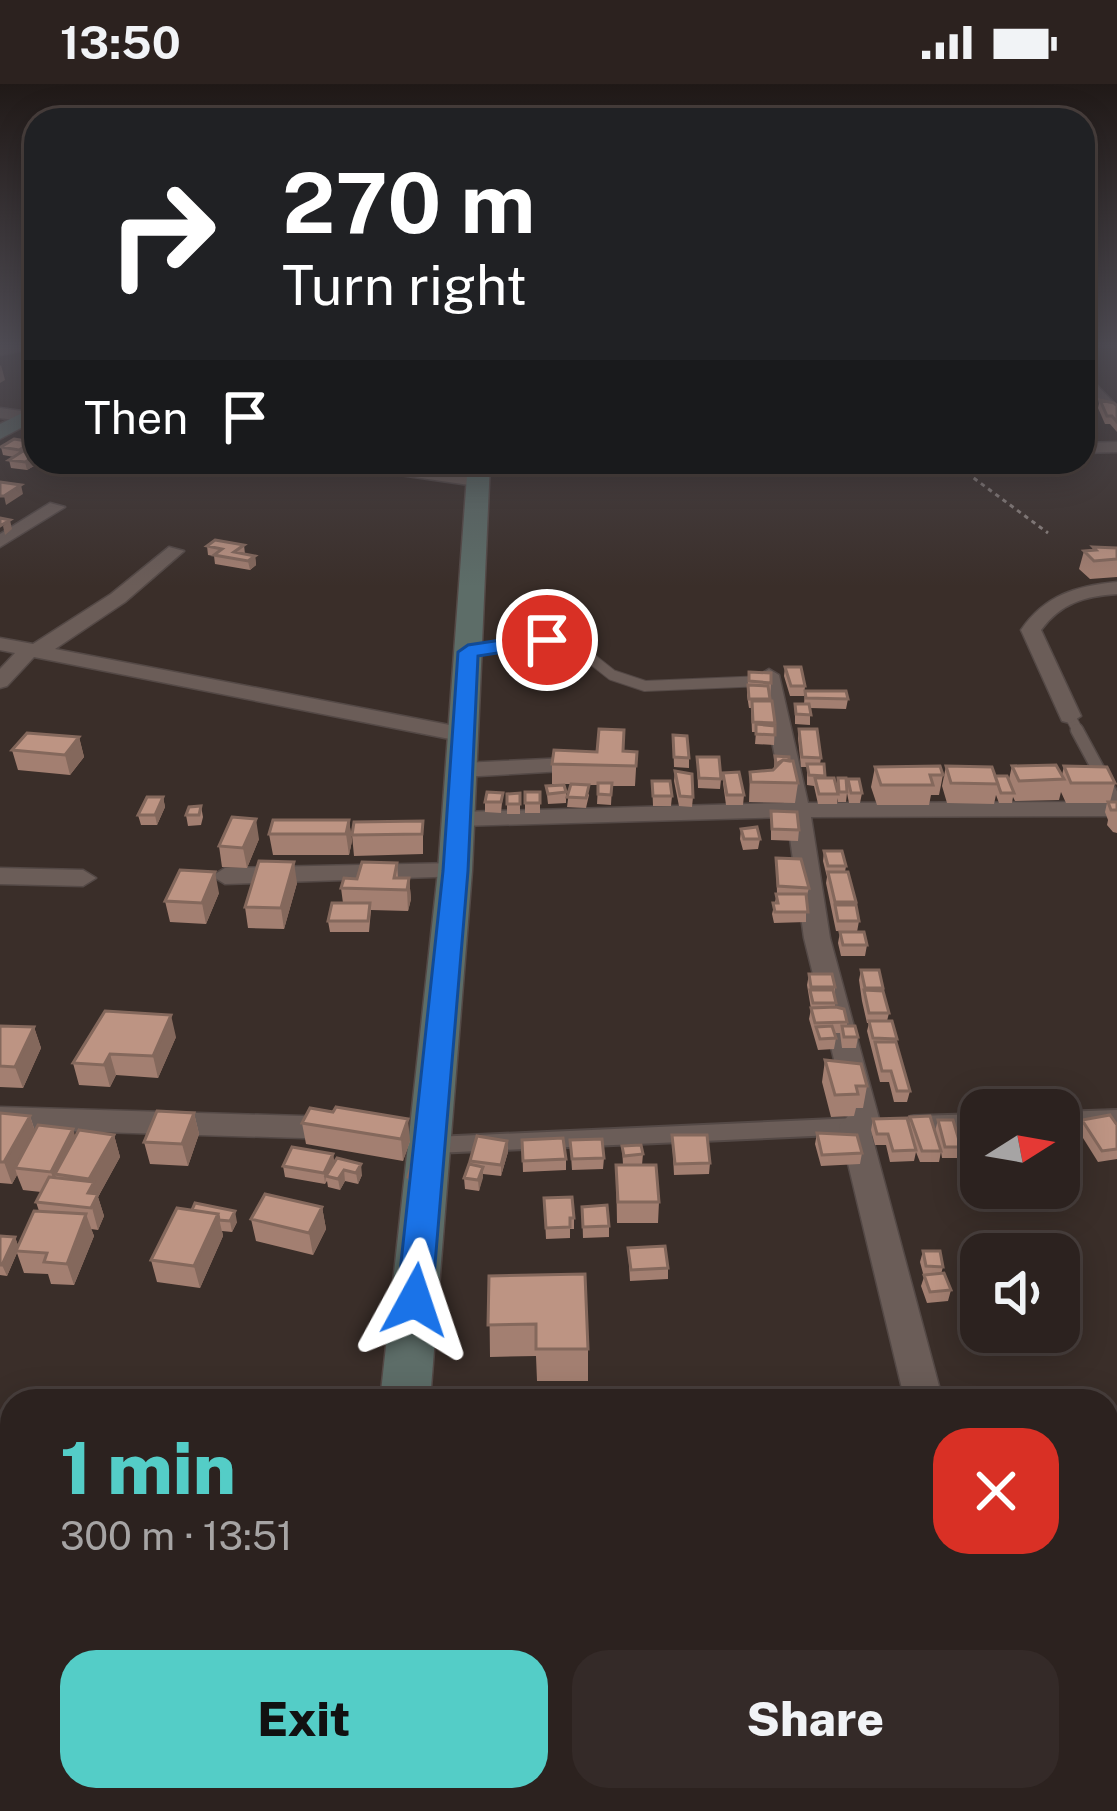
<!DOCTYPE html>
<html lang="en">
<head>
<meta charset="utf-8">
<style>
	:root { --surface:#2c221f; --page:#342a28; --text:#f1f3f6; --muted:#a6a4a4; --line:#483f3d; --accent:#54cdc7 }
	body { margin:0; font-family:"Public Sans",sans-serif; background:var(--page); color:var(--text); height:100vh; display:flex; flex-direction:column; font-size:45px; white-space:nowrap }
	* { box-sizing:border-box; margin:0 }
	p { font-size:39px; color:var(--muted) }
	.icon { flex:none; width:66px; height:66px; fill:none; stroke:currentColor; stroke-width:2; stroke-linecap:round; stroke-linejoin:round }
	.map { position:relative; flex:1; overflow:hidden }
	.details { position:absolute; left:0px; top:1305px; width:1119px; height:423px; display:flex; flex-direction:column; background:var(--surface); border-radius:36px 36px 0 0; box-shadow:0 6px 30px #0003,0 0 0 3px var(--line) }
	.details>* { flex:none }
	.hud { position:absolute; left:24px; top:24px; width:1071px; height:366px; border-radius:36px; box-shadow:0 6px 30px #0003,0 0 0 3px var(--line); background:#202124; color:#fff; overflow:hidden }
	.needle { width:78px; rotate:79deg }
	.tools { position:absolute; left:960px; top:1005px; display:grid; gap:24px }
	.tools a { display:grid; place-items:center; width:120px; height:120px; border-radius:24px; background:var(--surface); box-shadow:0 6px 30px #0003,0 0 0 3px var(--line); font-size:60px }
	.pin { position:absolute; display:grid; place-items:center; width:102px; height:102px; color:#fff; margin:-51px; border:6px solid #fff; border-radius:50%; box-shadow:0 3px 12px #0007 }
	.me { position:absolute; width:132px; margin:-66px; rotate:5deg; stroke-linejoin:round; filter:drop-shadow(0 0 9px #0008) }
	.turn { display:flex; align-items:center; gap:42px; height:252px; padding:0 60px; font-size:54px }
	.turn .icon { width:156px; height:156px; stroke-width:2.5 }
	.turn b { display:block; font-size:84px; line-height:102px }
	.then { display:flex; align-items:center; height:114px; padding:0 60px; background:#0003; gap:24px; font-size:45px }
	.round { display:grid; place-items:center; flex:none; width:126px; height:126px; border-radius:36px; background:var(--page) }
	.head { display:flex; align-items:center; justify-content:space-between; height:204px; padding:0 60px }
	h1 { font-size:72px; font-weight:800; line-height:90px; color:var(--accent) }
	.primary-button { display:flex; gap:24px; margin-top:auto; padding:24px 60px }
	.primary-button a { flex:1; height:138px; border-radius:36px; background:var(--accent); color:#111; font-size:48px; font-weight:800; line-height:138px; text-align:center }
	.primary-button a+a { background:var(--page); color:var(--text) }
	.status { display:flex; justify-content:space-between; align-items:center; height:84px; padding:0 60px; background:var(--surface); direction:ltr }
	.status svg { height:33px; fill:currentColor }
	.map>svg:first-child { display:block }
</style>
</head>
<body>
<div class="status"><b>13:50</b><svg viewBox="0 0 49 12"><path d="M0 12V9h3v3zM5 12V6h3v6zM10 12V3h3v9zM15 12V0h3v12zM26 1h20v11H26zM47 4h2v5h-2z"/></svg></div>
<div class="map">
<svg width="1117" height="1727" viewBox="0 0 1117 1727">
	<rect width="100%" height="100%" fill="#3a2e29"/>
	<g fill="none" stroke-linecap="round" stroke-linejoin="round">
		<defs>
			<path id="lane-far2" d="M468 568 547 556 574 561 612 591 645 602 766 597
				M1070 632 1079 649"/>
			<path id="lane-far1" d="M1077 646 1117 720"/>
			<path id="lane" d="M1059 1036 1117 1034
				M914 1040 981 1038
				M435 1061 856 1042"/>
			<path id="street" d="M36 261V264L0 271V263Z
				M1083 287 1117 322V336L1083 300Z
				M0 324 36 329V339L0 334Z
				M1117 358V368L1083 369V359Z
				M95 378H114L101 386 95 384Z
				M337 378H379L476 392 484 397 476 402 345 383Z
				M50 419 65 423 0 463V450Z
				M169 463 184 467 125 518 55 565 465 644 476 651 465 658 34 573 7 602 0 604V585L15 569 0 566V554L33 560 111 510Z
				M1117 498V510C1085 512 1061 519 1041 546L1081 632 1070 639 1062 637 1021 546C1045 511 1076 502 1117 498Z
				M769 585 779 591 808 719 1117 718V732L811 733 830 854 881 1042 872 1052 943 1317H905L839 1042 848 1032 804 854 787 733 459 742 447 735 459 728 784 719 759 591Z
				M590 673 601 680 598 685 462 693 450 686 462 679Z
				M455 779 468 787 464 792 225 800 212 792 225 784Z
				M0 784 83 786 96 794 83 802 0 800Z
				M0 1023 335 1033 346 1036 350 1044 346 1052 335 1055 0 1045Z
				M1117 1702V1727H1069L1073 1716H1107V1703Z
				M992 1716H1038L1041 1727H995Z"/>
			<path id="secondary" d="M36 322V336L0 355V340Z
				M468 378H490L472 787 430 1317H380L438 787Z
				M337 1716H399L398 1727H336Z"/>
		</defs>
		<use href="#lane-far2" stroke="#544946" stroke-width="12"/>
		<use href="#lane-far1" stroke="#544946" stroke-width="15"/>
		<use href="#lane" stroke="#544946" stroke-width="20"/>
		<use href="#street" stroke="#544946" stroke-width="3"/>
		<use href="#secondary" stroke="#544946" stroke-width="3"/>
		<path stroke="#8f8581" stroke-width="3" stroke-dasharray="4.5 4.5" stroke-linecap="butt" d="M952 378 1048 449"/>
		<use href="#lane-far2" stroke="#6b5d58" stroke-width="10"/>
		<use href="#lane-far1" stroke="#6b5d58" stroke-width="12"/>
		<use href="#lane" stroke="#6b5d58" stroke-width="16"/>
		<use href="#street" fill="#6b5d58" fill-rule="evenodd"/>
		<use href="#secondary" fill="#5d6d68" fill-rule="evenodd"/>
	</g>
	<path fill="#a37f71" d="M1083 277 1090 285 1087 300H1083Z
		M1100 316 1117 322V348L1110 340H1105L1098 324Z
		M1 363 34 366 30 369 41 378 27 386 11 384 9 376 14 373 3 371Z
		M244 461 245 470 255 472 256 481 250 486 215 480 214 472 208 471 207 462Z
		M1093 463 1117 464V493L1090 495 1079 485 1084 467H1092Z
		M785 583 805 602 804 612H790L784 592Z
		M748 598 771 599 770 617 775 639 774 661 755 660 756 648H752L751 624H749L747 611Z
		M805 607 848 615 846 625 810 624V641L795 640V620H804Z
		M799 645 821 674 820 680H824L825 694 836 704 838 694 847 703 848 695 862 709 860 719H849L847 709 846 718H838V714L837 720H818L814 702 807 701V683H801L798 654Z
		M673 651 689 674V684L674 683Z
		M79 653 84 673 70 691 18 686 12 666Z
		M623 667 637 668 635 702H612L611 721 597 720 598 701H583L589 711 586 724 567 723 570 700H552V680Z
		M775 672 798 699 795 719 749 718 750 688 774 685Z
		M697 673 721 695 720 705 698 704Z
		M946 682 1009 695 1012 682 1062 691 1064 682 1115 699 1110 718H1117V749L1113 748 1107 741 1108 736 1105 728 1107 719H1066L1061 708 1059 716 1015 717 1013 713 1012 719H999L996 711 994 720 947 719 942 702Z
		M875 683 943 691 939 711H931L929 721H877L871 703Z
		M675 687 693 713 692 723 679 722 674 697Z
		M723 689 744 711 743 721H726L723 699Z
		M652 697 672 712 671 722H653Z
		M546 702 566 708V719L548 720Z
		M525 708H540V729H525Z
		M503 709 501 729 485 728V718Z
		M520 709V730H507V710Z
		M163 713 165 723 157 741H141L138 731Z
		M201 722 203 733 201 741 188 742 186 731Z
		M771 727 799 746 798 757 771 756Z
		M349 736 352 757 349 771H273L269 750Z
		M423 737V770L354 772 352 751Z
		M741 745 760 755 758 765 743 766 740 755Z
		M259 755 247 784 222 783 219 762Z
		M824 767 846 782 845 788 856 818 859 837 857 848 836 847 826 799 827 793 823 777Z
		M776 774 809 804 806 814V838L774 839 772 830 777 810Z
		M397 779 398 794H409L411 815 408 827 371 826 369 848H330L328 837 343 819 341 804 357 795Z
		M297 799 284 845 248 844 245 823Z
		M219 809 206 840 170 838 165 817Z
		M840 848 867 861 865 872H841L838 859Z
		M861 886 883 904 889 929 887 937 897 955 896 958 910 1007 907 1018H894L889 998H880L867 947 869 939H867L862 917 859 896Z
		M809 890 835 903V923L847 938V942L858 953 856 964H842L840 949H835L836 954 834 965 818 966 809 935 811 925 807 901Z
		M0 942 34 943 41 964 23 1004 0 1003Z
		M176 953 158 994 116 991 110 1003 79 1001 73 979Z
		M825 976 867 1002 863 1024H856L854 1032 831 1033 822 998Z
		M333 1028 410 1057 403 1077 306 1060 302 1039Z
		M0 1029 30 1032 35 1047 75 1053 114 1051 120 1073 98 1113 104 1132 98 1146 91 1145 94 1152 74 1201 51 1200 48 1190 24 1189 17 1169 7 1192 0 1191V1152L15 1153 18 1162 39 1127 36 1118 41 1108 23 1106 17 1091 12 1100 0 1099Z
		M194 1029 199 1050 188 1082 150 1080 144 1058Z
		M910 1033 935 1047 938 1036 961 1063 958 1074H942L941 1068 939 1078H920L916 1068 914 1077 890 1078 886 1061H875L871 1046 873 1035 909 1041Z
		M1082 1036 1117 1039V1075L1098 1078 1078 1046Z
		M961 1040 978 1054 975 1065 963 1066 958 1051Z
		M817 1049 862 1069 860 1080 821 1082 815 1060Z
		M672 1051 710 1079 709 1090 674 1091Z
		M522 1056 566 1075V1086L523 1088Z
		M570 1056 604 1074 603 1085 572 1086Z
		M507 1057 508 1068 501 1092 483 1090 479 1107 465 1105 464 1094 470 1077Z
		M622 1062 643 1070 642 1081 659 1118 658 1139H617L616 1081H623Z
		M333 1070 334 1078 362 1091 358 1100 345 1097 340 1106 328 1103 327 1097 325 1100 285 1093 283 1082Z
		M434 1081 435 1092 431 1107 410 1104 408 1093Z
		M544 1114 574 1134V1145H570V1154L546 1155Z
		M322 1123 326 1145 313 1171 256 1157 251 1135Z
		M582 1123 609 1142V1153L583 1154Z
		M177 1124 237 1138 232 1148 222 1147 223 1152 200 1204 157 1198 151 1176Z
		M628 1164 668 1184V1195L630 1197Z
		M923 1167 943 1183 941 1190 951 1206 948 1217 927 1219 921 1202 924 1193 920 1178Z
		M489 1192 588 1265V1297H537L536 1272 490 1273Z
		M0 1432 12 1433V1548L0 1547Z"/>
	<path fill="#84685c" d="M1 281 5 296 0 299V282Z
		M33 358 34 366 21 374 19 366Z
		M36 372V378H41L27 386 25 378Z
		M137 378H150L138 385Z
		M21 401 23 410 6 421 4 412Z
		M10 436 12 445 5 451 3 442Z
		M255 472 256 481 250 486 248 477Z
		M79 653 84 673 70 691 65 671Z
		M163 713 165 723 157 741 155 731Z
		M256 735 259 755 247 784 243 764Z
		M349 736 352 757 349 771 346 750Z
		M294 778 297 799 284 845 281 824Z
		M215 788 219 809 206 840 202 819Z
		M409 794 411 815 408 827 407 806Z
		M171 931 176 953 158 994 153 972Z
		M34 943 41 964 23 1004 15 983Z
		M110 970 116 991 110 1003 104 981Z
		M194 1029 199 1050 188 1082 182 1060Z
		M30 1032 37 1054 15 1084 17 1091 12 1100 4 1078Z
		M408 1035 410 1057 403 1077 401 1055Z
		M73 1045 80 1067 55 1090 60 1106 58 1110 51 1088Z
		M114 1051 120 1073 98 1113 104 1132 98 1146 88 1109 92 1102 89 1095Z
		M507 1057 508 1068 501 1092V1081Z
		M333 1070 334 1081 326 1092 325 1100 324 1089Z
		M361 1080 362 1091 358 1100 356 1089Z
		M483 1083V1094L479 1107 478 1096Z
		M344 1086 345 1097 340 1106 338 1095Z
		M322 1123 326 1145 313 1171 309 1149Z
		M235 1127 237 1138 232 1148 230 1137Z
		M86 1130 94 1152 74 1201 67 1180Z
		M218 1130 223 1152 200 1204 194 1182Z
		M15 1153 19 1164 7 1192 2 1181Z
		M273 1716H282L280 1727H270Z"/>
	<path fill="#bd9483" stroke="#84685c" stroke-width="3" d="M1100 316 1114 319 1117 322V338L1112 332H1107Z
		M14 355 33 358 19 366 1 363Z
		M23 367 36 369V372L25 378 9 376Z
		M0 398 21 401 4 412H0Z
		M0 434 10 436 0 442Z
		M215 456 244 461 234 468 255 472 248 477 214 471 222 465 207 462Z
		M1093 463 1117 464V475L1094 477 1084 467 1096 466Z
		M785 583H801L805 602H791Z
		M749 588 771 589V599L749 597Z
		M748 601 768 602 770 615H749Z
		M805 607H846L848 615 806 614Z
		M752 617H772L775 639 753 638Z
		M795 620H809L811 631 796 630Z
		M756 640 775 642V651L756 650Z
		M599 645 624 646 623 667 637 668 636 682 552 680 554 666 597 668Z
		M799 645H817L821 674 802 673Z
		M27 649 79 653 65 671 12 666Z
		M673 651 687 652 689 674 674 673Z
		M775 672 789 673V677L783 676 776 680Z
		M697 673H719L721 695 699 694Z
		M783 676 793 677 798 699 751 698 750 688 773 686Z
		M807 680H824L825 692 809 691Z
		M1056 681 1064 695 1019 697 1012 682Z
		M940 682 943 691H930L933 701H881L875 683Z
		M946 682 992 683 998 700 951 699Z
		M1064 682 1107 683 1115 699H1071Z
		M675 687 692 690 693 713 680 712Z
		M739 688 744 711H727L723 689Z
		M995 692H1007L1014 709H1001Z
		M815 694H834L838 710H819Z
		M838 694H846L847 708H839Z
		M848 695H859L862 709H851Z
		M652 697H670L672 712H653Z
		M598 699H612L611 711 598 710Z
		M571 700 589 701 586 714 567 713Z
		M564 701 566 708 548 710 546 702Z
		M487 708 503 709 501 718H485Z
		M525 708H540V719H525Z
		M520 709V720H507V710Z
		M147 713H163L155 731H138Z
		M1108 718H1117V726H1111Z
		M201 722 199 731H186L189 723Z
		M771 727 797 728 799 746 772 745Z
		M232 733 256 735 243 764 219 762Z
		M273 736H349L346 750H269Z
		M423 737 422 750 352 751 354 738Z
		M757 743 760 755H744L741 745Z
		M824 767H842L846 782H828Z
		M776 774 801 775 809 804 778 802Z
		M259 777 294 778 281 824 245 823Z
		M362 778 397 779 394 794H409L407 806 341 804 344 794 357 795Z
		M180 786 215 788 202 819 165 817Z
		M828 788H848L856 818H835Z
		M776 810H806L808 828H775L773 819H778Z
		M332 819H370L368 837H328Z
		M835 821H856L859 837H838Z
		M840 848H864L867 861H843Z
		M861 886H879L883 904H865Z
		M809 890H832L835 903H811Z
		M810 906H833L836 919H813Z
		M864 906 883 907 889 929H869Z
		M836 923 844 925 847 938 815 939 811 924Z
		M105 927 171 931 153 972 110 970 104 981 73 979Z
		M869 937H892L897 955 873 954Z
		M0 942 34 943 15 983 0 982Z
		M832 942 836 954 820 955 816 943Z
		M842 942H855L858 953H844Z
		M875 958H896L910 1007H897L891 987H882Z
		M825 976 861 980 867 1002H856L858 1010 835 1011Z
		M336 1023 408 1035 401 1055 302 1039 310 1024 333 1028Z
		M157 1027 194 1029 182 1060 144 1058Z
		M0 1029 30 1032 4 1078H0Z
		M1110 1031 1117 1041V1065L1102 1067 1082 1036Z
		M930 1032 941 1067H922L910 1033Z
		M907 1034 916 1066 893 1067 888 1050H877L873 1035Z
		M938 1036H953L961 1063H945Z
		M961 1040H974L978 1054 966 1055Z
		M38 1041 73 1045 51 1088 15 1084Z
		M79 1046 114 1051 89 1095 55 1090Z
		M817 1049 857 1051 862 1069 822 1071Z
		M672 1051H707L710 1079 675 1080Z
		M477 1052 507 1057 501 1081 470 1077Z
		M563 1054 566 1075 523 1077 522 1056Z
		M602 1055 604 1074 572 1075 570 1056Z
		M641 1061 643 1070 624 1072 622 1062Z
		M292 1063 333 1070 324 1089 283 1082Z
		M337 1074 361 1080 356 1089 344 1086 338 1095 326 1092Z
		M412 1079 434 1081 430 1096 408 1093Z
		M469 1080 483 1083 478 1096 464 1094Z
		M616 1081H656L659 1118H618Z
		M49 1093 94 1098 88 1109 98 1110 91 1124 36 1118Z
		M265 1110 322 1123 309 1149 251 1135Z
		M572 1113 574 1134H570V1143L546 1144 544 1114Z
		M195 1119 235 1127 230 1137 219 1136 218 1130 192 1126Z
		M607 1121 609 1142 583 1143 582 1123Z
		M177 1124 218 1130 194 1182 151 1176Z
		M34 1127 86 1130 67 1180 44 1178 47 1169 16 1167Z
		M0 1152 15 1153 2 1181H0Z
		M665 1162 668 1184 631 1186 628 1164Z
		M923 1167H940L943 1183 926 1182Z
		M944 1189 951 1206 930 1208 924 1191Z
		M585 1190 588 1265H536V1240L488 1241 489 1192Z
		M0 1432 12 1433V1519L0 1518Z
		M198 1716H273L270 1727H195Z"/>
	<linearGradient id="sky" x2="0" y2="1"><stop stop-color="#201917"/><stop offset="0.52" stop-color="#4f4c54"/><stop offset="1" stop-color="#4f4c54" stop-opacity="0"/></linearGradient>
	<rect width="1117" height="503" fill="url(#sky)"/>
	<path fill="#1a73e8" stroke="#114b97" stroke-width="3" d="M547 549 554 551V560L478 572 468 787 432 1216 427 1226 415 1230 402 1226 397 1216 443 787 458 568 468 561Z"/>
</svg>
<div class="tools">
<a><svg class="needle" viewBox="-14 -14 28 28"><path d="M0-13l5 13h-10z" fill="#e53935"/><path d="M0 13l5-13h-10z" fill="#a6a4a4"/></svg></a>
<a><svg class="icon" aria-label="sound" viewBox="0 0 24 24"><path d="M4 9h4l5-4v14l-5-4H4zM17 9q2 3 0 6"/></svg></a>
</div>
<div class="pin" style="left:547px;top:556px;background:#d93025"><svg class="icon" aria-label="arrive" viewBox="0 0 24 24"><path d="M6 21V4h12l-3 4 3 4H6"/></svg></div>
<svg class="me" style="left:415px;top:1216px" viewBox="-20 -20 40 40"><path d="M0-17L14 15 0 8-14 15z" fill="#1a73e8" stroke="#fff" stroke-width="4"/></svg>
<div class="hud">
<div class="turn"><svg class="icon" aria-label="right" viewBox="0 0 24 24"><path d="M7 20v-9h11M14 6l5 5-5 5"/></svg><div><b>270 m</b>Turn right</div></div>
<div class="then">Then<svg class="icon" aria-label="arrive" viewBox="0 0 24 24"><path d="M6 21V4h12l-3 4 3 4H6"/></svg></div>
</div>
<section class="details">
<div class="head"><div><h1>1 min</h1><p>300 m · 13:51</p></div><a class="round" style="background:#d93025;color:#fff"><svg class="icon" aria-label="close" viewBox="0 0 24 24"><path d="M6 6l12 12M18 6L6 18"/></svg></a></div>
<div class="primary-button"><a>Exit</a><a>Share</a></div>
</section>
</div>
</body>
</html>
